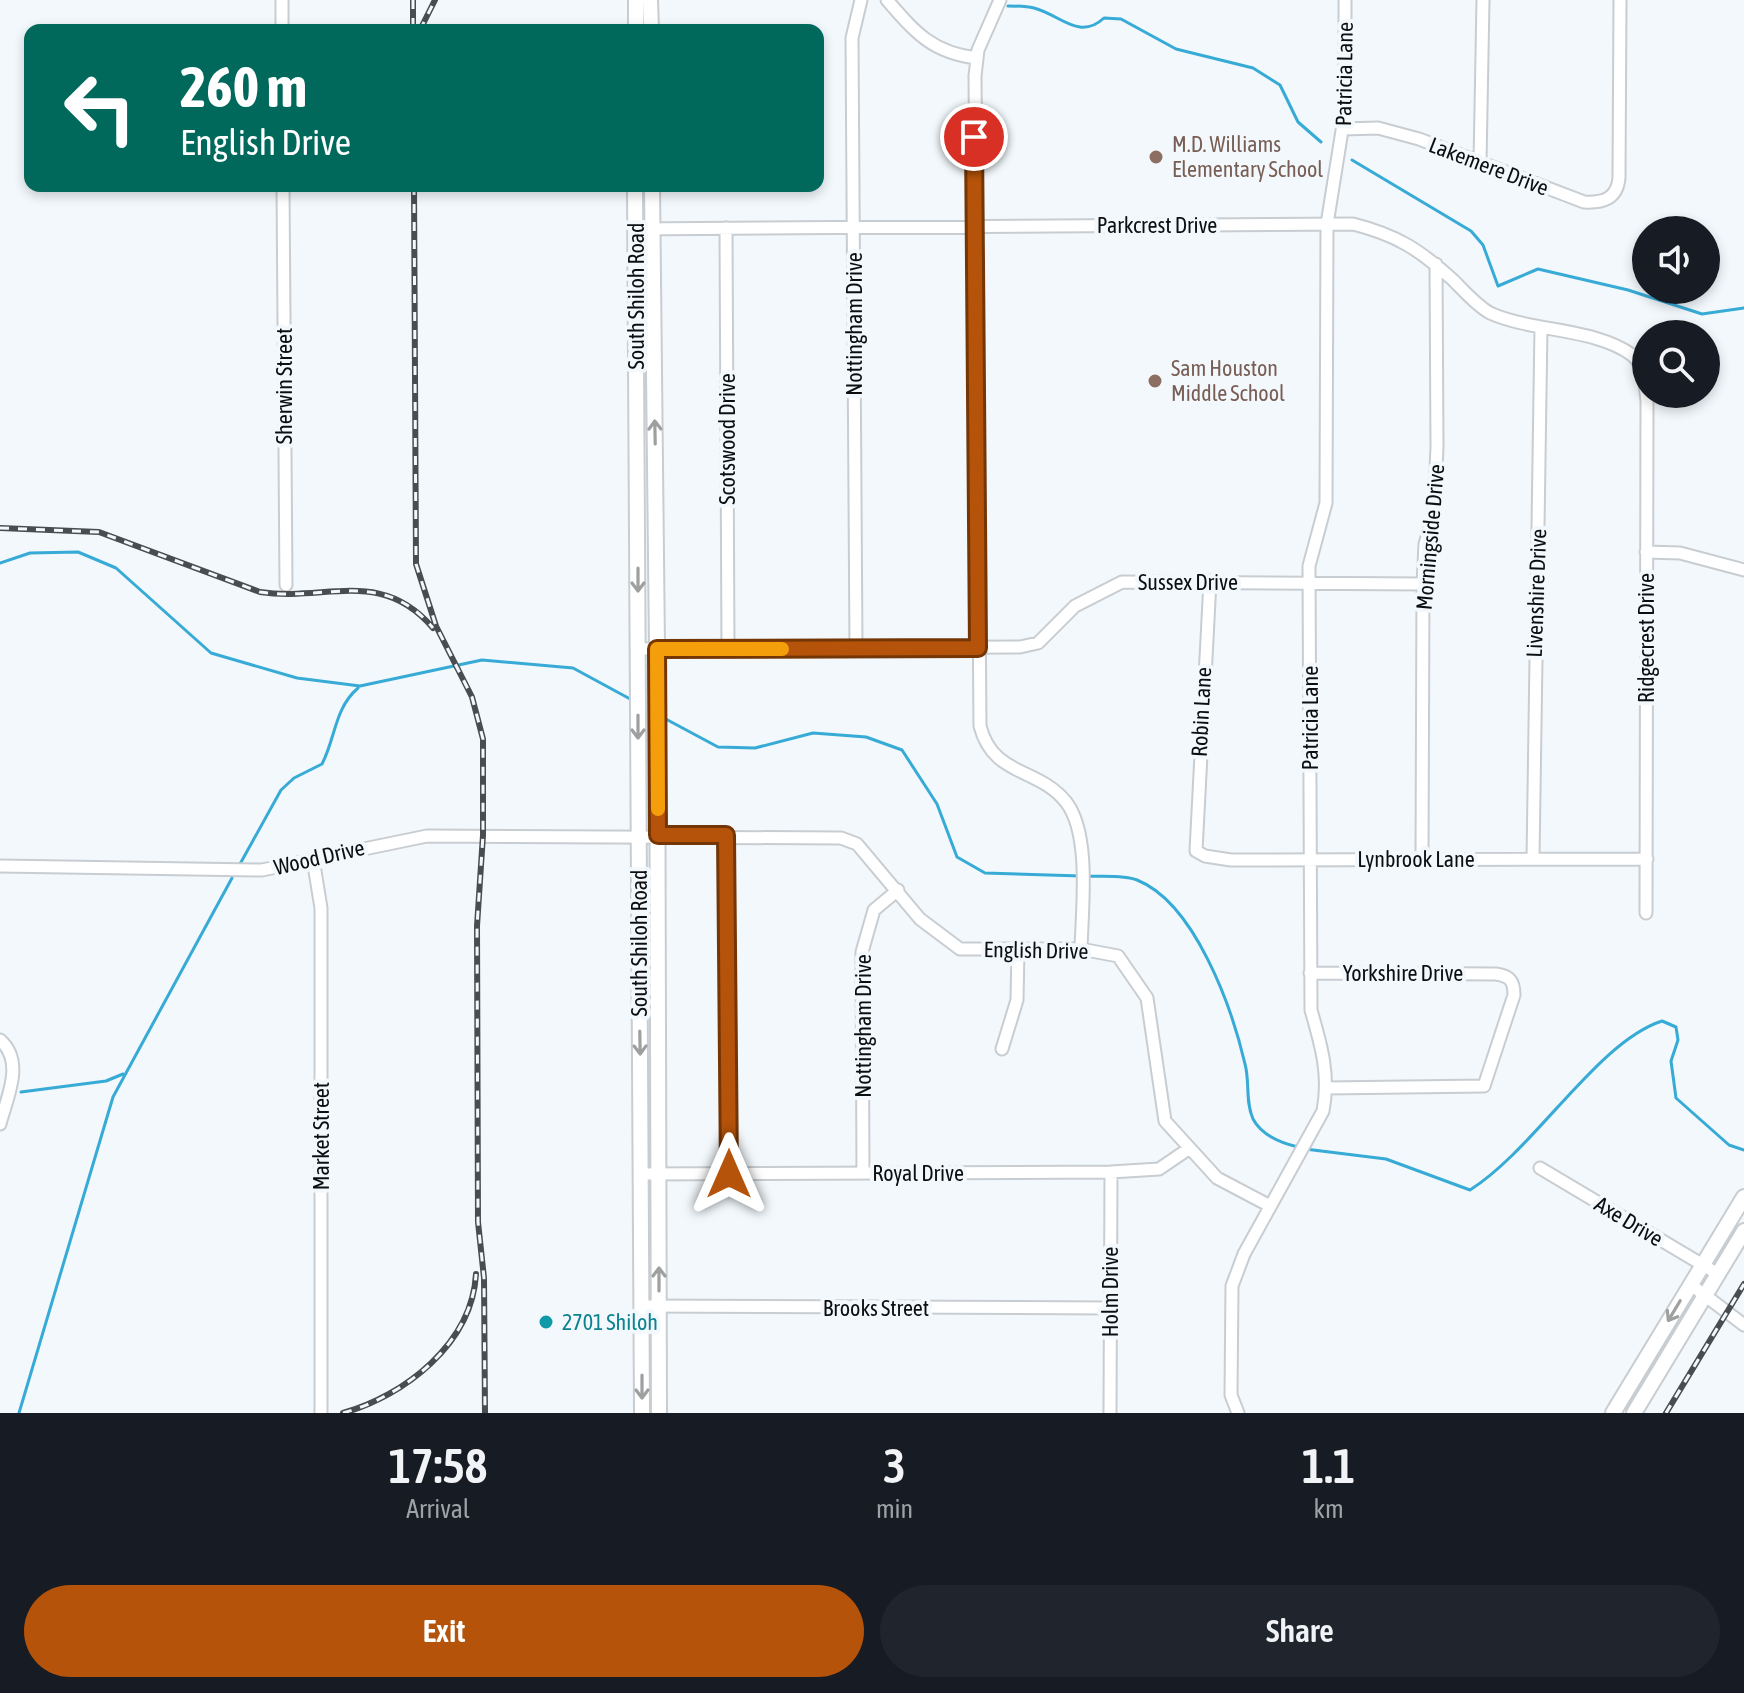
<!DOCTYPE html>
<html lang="en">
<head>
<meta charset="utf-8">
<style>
	:root { --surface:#171b24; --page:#20242c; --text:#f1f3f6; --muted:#9ea1a6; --accent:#b45309 }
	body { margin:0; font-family:"Asap Condensed",sans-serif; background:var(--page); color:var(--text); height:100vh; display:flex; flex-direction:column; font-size:30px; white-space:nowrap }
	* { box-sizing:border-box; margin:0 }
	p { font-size:26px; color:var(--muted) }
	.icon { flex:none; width:44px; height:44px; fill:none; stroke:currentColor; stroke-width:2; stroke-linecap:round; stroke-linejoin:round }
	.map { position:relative; height:1413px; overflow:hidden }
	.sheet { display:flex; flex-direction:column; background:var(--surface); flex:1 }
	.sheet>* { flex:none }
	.top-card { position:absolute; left:24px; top:24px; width:800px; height:168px; border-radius:16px; box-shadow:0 4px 12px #0003; background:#00695c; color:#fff; overflow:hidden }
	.buttons { position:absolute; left:1632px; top:216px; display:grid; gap:16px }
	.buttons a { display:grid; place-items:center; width:88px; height:88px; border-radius:50%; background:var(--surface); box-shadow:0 4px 12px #0003; font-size:40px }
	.pin { position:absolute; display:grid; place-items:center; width:68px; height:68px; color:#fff; margin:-34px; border:4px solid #fff; border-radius:50%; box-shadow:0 2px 8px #0007 }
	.me { position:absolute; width:88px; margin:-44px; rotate:0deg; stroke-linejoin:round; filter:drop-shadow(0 0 6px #0008) }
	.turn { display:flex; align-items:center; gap:28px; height:168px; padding:0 24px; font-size:36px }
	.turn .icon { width:104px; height:104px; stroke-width:2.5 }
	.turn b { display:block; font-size:56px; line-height:68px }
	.eta { display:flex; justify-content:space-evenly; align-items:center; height:136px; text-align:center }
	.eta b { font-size:48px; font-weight:600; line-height:56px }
	.action { display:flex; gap:16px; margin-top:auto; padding:16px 24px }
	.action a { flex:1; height:92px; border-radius:48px; background:var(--accent); color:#fff; font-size:32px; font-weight:600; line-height:92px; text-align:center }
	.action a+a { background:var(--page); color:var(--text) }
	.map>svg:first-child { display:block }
</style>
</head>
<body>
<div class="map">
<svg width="1744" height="1413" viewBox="0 0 1744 1413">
	<rect width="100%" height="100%" fill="#f2f8fc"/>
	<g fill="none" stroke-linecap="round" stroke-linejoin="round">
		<path stroke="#37abd6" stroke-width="3" d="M1008 6C1016 6 1026 6 1034 8 1061 15 1079 41 1104 18L1121 19 1176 49 1253 68 1280 85 1298 122 1321 142
			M1352 160 1471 231 1483 245 1498 286 1538 269 1628 290 1702 314 1744 308
			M0 563 30 553 78 552 116 568 211 653 297 678 360 686 482 660 573 668 632 700
			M662 717 718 747 755 748 813 733 866 737 902 750 937 804 957 857 985 873 1081 876
			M240 864 281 790 294 778 322 764C336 737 334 709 358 688
			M1088 876C1103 877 1124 875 1137 880 1195 903 1232 1008 1245 1064 1250 1082 1245 1101 1253 1119 1262 1136 1281 1143 1298 1147
			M21 1092 106 1081 123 1074
			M1305 1149 1386 1159 1470 1190C1535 1149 1597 1042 1662 1021L1676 1027 1678 1040 1671 1061 1676 1098 1729 1145 1744 1150
			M19 1413 113 1097 232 878"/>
		<defs>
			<path id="minor" d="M282 0V30
				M887 0C915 32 932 53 977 58
				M1000 0 978 50 975 76 980 726C993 777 1038 767 1066 802 1091 834 1082 909 1081 949
				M1343 129 1378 128 1419 139 1584 202C1603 203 1617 199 1619 178L1620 0
				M1480 163 1483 0
				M283 186 286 585
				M726 228 728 650
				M635 229 1353 224C1397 235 1420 250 1453 280 1464 291 1477 306 1490 313 1532 332 1596 328 1632 355 1645 365 1645 386 1647 401L1646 913
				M1646 552 1680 553 1744 570
				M1210 581 1196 851 1205 856 1231 860 1647 859
				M639 649 1020 647 1038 643 1075 606 1122 582 1423 584
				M856 649 852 38 861 0
				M726 835 729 1174
				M313 859 321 908V1413
				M1422 859 1423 584 1425 544 1434 514 1437 447 1436 264
				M1533 859 1541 327
				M0 866 262 870 427 836 841 838 857 844 920 919 960 949H1081L1118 956 1147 998 1165 1121 1217 1178 1270 1206
				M1310 973 1496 974C1510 976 1514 981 1514 995L1484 1086 1327 1088
				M0 1040C25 1062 7 1097 0 1124
				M1002 1049 1017 1000 1018 950
				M1540 1168 1718 1274
				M863 1173 862 952 874 910 898 890
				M641 1174 1111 1172 1159 1169 1187 1150
				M1690 1284 1744 1325
				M642 1306 1110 1308
				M1110 1413 1111 1172
				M1238 1413 1231 1395 1232 1286 1244 1254 1323 1111C1330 1074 1321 1045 1311 1010L1309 566 1326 503 1327 224 1345 112V0"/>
			<path id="major" d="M650 0 651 30
				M636 30V0
				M635 186 642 1413
				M652 186 657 649 659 1413
				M1613 1413 1744 1197
				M1634 1413 1744 1231"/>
		</defs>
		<use href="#minor" stroke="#c8cdd2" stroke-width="15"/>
		<use href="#major" stroke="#c8cdd2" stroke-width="18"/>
		<use href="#minor" stroke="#fff" stroke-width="11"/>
		<use href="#major" stroke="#fff" stroke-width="14"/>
		<defs>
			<path id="rail" d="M413 0V30
				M420 30 435 0
				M414 186 416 564 436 626 472 697 483 739V835L477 926 478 1222 484 1278 485 1413
				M0 528 99 532 260 592C326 602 381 567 433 628
				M343 1413C404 1396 472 1344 476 1274
				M1666 1413 1744 1284"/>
		</defs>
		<use href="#rail" stroke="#4a4d4f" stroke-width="6"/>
		<use href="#rail" stroke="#f2f8fc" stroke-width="3" stroke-dasharray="9" stroke-linecap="butt"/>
	</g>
	<defs><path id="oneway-shaft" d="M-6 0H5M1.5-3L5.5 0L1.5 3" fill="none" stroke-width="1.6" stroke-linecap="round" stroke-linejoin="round" transform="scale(2)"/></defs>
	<g stroke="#9e9f9f">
		<use href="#oneway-shaft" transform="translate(655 432) rotate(-91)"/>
		<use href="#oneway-shaft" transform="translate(638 580) rotate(90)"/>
		<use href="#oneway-shaft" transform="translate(638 727) rotate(90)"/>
		<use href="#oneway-shaft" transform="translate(640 1043) rotate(89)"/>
		<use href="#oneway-shaft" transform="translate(659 1279) rotate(-90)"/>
		<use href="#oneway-shaft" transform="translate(1674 1311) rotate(121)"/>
		<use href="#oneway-shaft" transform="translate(642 1387) rotate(90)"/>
	</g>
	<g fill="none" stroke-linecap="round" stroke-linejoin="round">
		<defs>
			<path id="route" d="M729 1174 726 835H658L657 649 978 648 974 137"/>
		</defs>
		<use href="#route" stroke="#753606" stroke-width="20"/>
		<use href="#route" stroke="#b45309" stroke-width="14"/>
		<path stroke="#f59e0b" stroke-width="14" d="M658 809 657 649H782"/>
	</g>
	<g fill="#8d6e63" stroke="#f2f8fc" stroke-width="3">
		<circle cx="1156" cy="157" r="8"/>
		<circle cx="1155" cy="381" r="8"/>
	</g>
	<circle fill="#0f9aa8" stroke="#f2f8fc" stroke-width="3" cx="546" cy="1322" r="8"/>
	<g text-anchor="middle" stroke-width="8" stroke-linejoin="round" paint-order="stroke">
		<g font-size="22" fill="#0c0e0f" stroke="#f2f8fc">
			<text transform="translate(1344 74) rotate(-89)" y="8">Patricia Lane</text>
			<text transform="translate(1489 166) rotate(21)" y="8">Lakemere Drive</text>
			<text x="1157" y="233">Parkcrest Drive</text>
			<text transform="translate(636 296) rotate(-90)" y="8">South Shiloh Road</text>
			<text transform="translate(854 324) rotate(-90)" y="8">Nottingham Drive</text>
			<text transform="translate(284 386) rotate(-90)" y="8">Sherwin Street</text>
			<text transform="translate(727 439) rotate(-90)" y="8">Scotswood Drive</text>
			<text transform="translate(1430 537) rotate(-85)" y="8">Morningside Drive</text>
			<text x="1188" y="590">Sussex Drive</text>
			<text transform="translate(1536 593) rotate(-88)" y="8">Livenshire Drive</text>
			<text transform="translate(1646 638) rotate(-90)" y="8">Ridgecrest Drive</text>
			<text transform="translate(1201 712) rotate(-87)" y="8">Robin Lane</text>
			<text transform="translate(1310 718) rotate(-90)" y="8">Patricia Lane</text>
			<text transform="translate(319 857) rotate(-13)" y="8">Wood Drive</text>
			<text x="1416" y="867">Lynbrook Lane</text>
			<text transform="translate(639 943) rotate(-90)" y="8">South Shiloh Road</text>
			<text transform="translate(1036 950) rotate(1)" y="8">English Drive</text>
			<text x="1403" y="981">Yorkshire Drive</text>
			<text transform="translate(863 1026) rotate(-90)" y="8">Nottingham Drive</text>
			<text transform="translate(321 1136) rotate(-90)" y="8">Market Street</text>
			<text x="918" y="1181">Royal Drive</text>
			<text transform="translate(1629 1221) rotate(31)" y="8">Axe Drive</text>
			<text transform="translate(1110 1292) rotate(-90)" y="8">Holm Drive</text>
			<text x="876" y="1316">Brooks Street</text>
		</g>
		<g font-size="22" fill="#785e54" stroke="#f2f8fc" text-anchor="start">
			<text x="1172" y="152">M.D. Williams<tspan x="1172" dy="25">Elementary School</tspan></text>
			<text x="1171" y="376">Sam Houston<tspan x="1171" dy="25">Middle School</tspan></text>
		</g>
		<g font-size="22" fill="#0d838f" stroke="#f2f8fc" text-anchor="start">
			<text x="562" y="1330">2701 Shiloh</text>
		</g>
	</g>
</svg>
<div class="buttons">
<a><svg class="icon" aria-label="sound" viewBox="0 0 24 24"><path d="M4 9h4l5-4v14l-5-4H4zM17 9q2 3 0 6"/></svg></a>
<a><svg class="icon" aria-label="search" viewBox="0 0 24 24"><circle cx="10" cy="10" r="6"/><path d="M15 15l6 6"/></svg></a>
</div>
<div class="pin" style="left:974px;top:137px;background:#d93025"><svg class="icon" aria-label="arrive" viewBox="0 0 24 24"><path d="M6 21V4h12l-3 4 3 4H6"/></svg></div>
<svg class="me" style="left:729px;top:1174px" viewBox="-20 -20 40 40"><path d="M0-17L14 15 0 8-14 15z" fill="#b45309" stroke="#fff" stroke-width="4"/></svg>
<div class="top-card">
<div class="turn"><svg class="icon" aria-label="left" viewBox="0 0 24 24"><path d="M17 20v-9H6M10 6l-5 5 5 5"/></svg><div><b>260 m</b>English Drive</div></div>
</div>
</div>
<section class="sheet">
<div class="eta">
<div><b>17:58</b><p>Arrival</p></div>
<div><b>3</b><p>min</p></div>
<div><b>1.1</b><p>km</p></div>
</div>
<div class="action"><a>Exit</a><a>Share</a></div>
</section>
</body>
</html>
